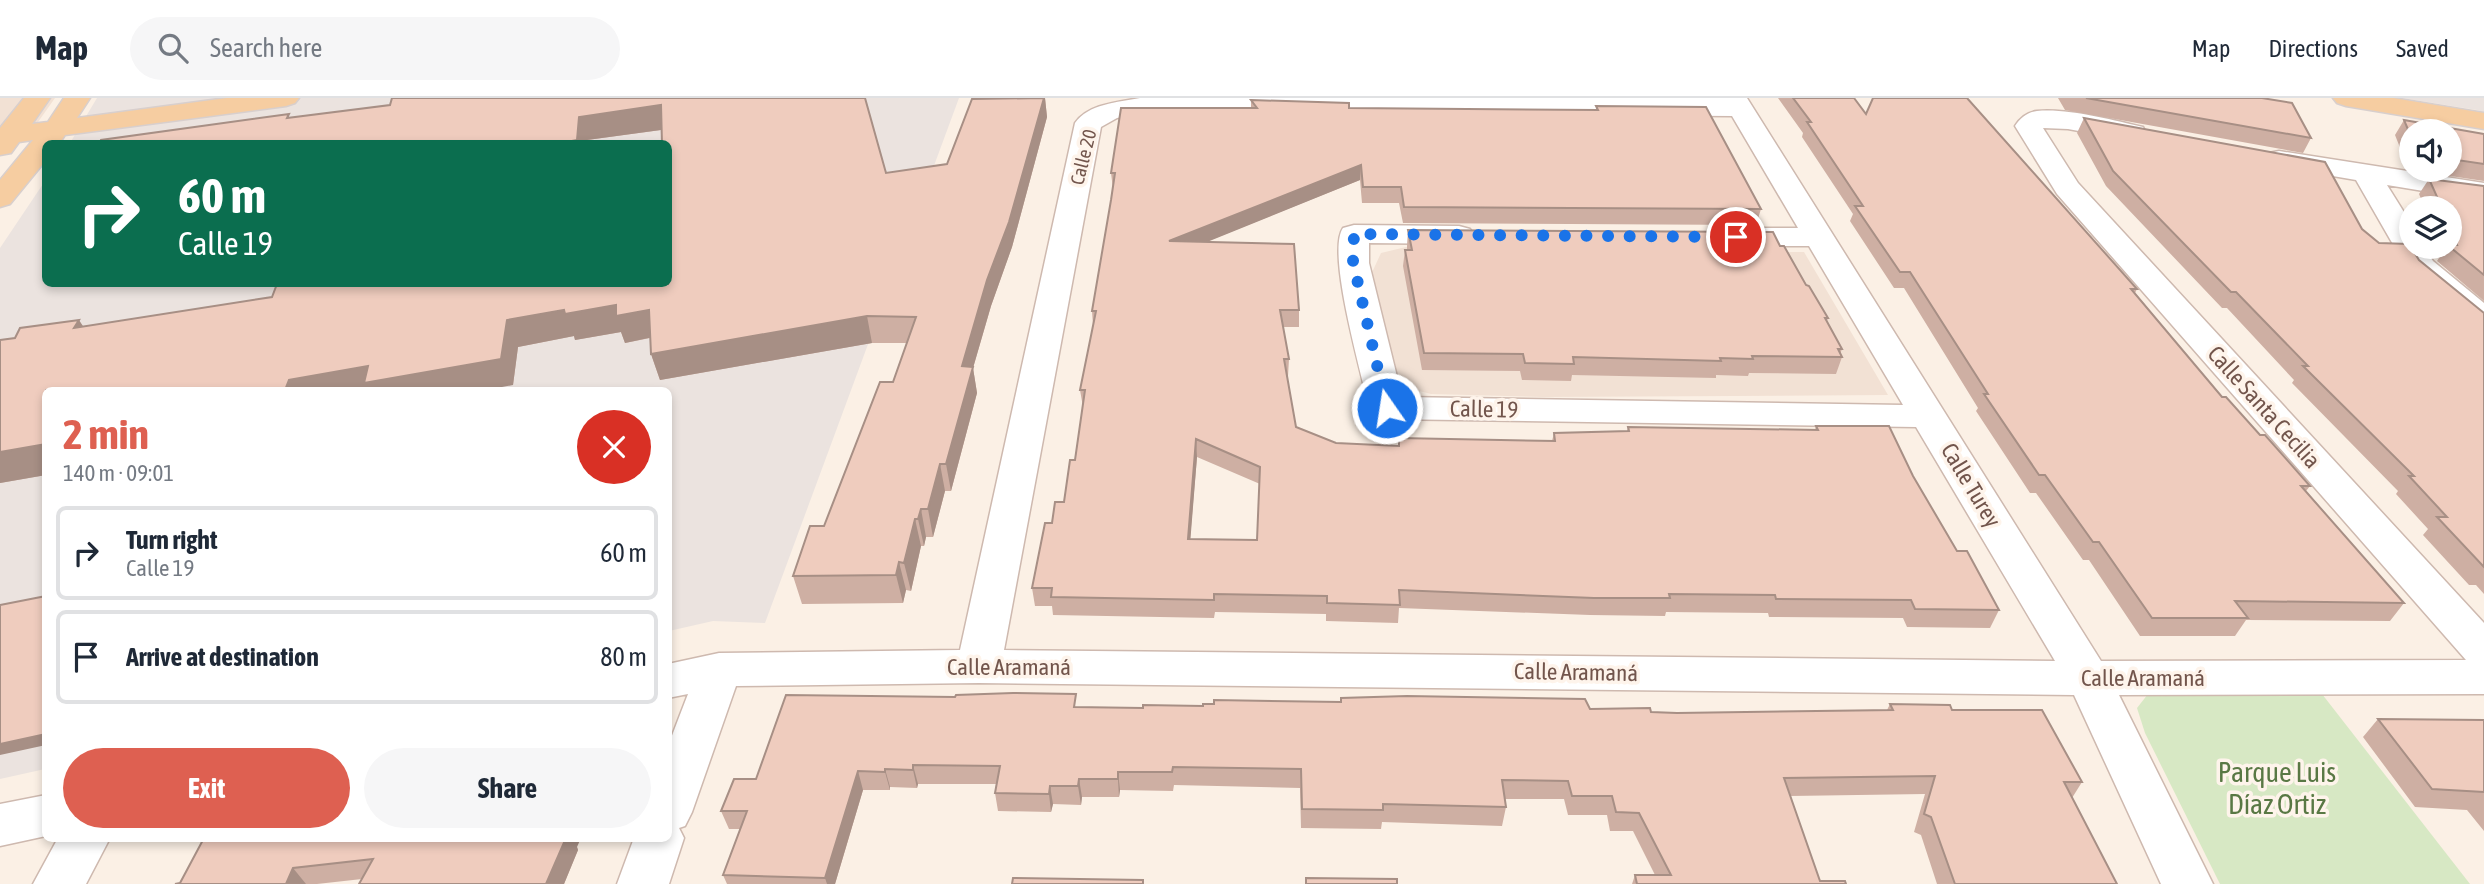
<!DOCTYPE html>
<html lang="en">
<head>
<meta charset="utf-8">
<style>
	:root { --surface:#fff; --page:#f6f6f7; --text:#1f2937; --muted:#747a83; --line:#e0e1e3; --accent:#de6051 }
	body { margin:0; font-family:"Asap Condensed",sans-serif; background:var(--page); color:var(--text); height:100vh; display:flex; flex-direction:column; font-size:26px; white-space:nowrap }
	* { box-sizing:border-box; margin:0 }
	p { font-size:23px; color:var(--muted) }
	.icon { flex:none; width:38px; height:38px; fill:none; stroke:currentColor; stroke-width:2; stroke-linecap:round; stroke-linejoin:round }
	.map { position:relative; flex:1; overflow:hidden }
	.side { position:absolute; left:42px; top:289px; width:630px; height:455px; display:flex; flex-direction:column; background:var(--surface); border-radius:10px; box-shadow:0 4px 10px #0003 }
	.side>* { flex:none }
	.top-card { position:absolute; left:42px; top:42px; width:630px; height:147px; border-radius:10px; box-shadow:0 4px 10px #0003; background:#0b6e4f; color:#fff; overflow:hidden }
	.fabs { position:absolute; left:2399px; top:21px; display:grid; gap:14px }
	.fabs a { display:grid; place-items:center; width:63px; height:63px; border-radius:50%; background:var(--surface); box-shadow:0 4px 10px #0003; font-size:35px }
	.pin { position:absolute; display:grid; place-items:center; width:60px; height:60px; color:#fff; margin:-30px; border:4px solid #fff; border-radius:50%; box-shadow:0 2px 7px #0007 }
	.me { position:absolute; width:77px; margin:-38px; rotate:347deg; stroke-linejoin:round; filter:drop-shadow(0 0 5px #0008) }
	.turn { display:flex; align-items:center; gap:24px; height:147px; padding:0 21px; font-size:32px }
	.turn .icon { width:91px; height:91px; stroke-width:2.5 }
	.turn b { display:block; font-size:49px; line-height:60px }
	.round { display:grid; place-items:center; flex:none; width:74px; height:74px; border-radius:37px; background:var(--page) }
	.overview { display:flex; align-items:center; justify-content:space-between; height:119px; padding:0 21px }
	h1 { font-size:42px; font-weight:700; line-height:52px; color:var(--accent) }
	.action { display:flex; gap:14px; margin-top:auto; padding:14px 21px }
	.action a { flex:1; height:80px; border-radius:42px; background:var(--accent); color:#fff; font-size:28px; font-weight:700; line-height:80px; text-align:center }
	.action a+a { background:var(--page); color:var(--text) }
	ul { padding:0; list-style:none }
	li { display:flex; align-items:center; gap:21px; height:94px; margin:0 14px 10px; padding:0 7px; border:4px solid var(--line); border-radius:10px }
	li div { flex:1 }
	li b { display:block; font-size:26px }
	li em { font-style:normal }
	header { display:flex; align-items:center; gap:42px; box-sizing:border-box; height:98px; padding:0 35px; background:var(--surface); border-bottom:2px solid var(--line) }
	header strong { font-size:33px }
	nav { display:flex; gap:38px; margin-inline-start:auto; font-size:24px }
	.search { width:490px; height:63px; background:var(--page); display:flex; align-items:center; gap:18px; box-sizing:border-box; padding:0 24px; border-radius:38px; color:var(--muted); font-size:26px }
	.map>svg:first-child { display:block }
</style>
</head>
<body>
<header>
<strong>Map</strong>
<div class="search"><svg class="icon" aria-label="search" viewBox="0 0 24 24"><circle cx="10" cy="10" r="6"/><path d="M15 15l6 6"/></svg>Search here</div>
<nav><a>Map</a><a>Directions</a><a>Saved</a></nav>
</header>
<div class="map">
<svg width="2484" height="786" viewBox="0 0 2484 786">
	<rect width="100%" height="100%" fill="#fbf0e5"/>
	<path fill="#f2e1d4" d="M0 0H55L38 24 0 28Z
		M1406 149 1488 154H1804L1888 297 1543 299 1431 296 1400 288 1376 268 1369 181 1381 155Z"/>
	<path fill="#ebe3df" d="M97 0H959L765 525 713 523 669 533 668 292H46L45 671 0 681V150L45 83 46 186H668V46L70 45Z
		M2402 0H2484V14L2477 12Z"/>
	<path fill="#d7e8c4" d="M2148 596H2322L2470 786H2220L2145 635 2137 610Z"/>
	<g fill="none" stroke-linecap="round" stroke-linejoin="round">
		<defs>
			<path id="minor" d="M1140 0H1747L2101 563 2466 562 2057 96 2015 28C2020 20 2028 14 2037 13 2067 10 2113 22 2143 29L2146 35 2143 41 2133 43 2068 31 2043 30 2078 85 2484 525V596L2119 597 2213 786H2161L2074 597 979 585 736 588 692 714 685 728 679 730 684 740 669 786H617L634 740H668V648L688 596 668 600V566L719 555 960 552 1075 25C1088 6 1118 4 1140 0ZM1150 14 1732 18 1798 130H1722L1711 133 1707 139 1711 145 1722 148H1809L1903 307 1402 299 1369 165V145L1459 146 1470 143 1474 137 1470 131 1459 128 1354 127 1343 130C1326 154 1362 276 1369 310L1374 318 1387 321 1916 329 2055 563 1004 552 1101 29 1117 20Z
				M2279 53 2484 85V103L2387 87 2412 127V149H2424L2433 163 2484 205V232L2472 229 2410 176 2356 82 2269 67 2265 61 2269 55Z
				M46 697V738L0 748V706Z
				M58 740H110L86 786H33Z"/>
			<path id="major" d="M24 0H50L32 26 48 24 64 0H90L77 20 227 0H299L295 5 286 8 65 37 59 46H46V62L10 106 0 109V82L33 42 19 44 11 55 0 57V30Z
				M2333 0H2393L2484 15V31L2346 8 2337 5Z"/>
		</defs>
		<use href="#minor" stroke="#ceb9af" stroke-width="3"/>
		<use href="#major" stroke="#d8cfcd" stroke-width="3"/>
		<use href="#minor" fill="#fff" fill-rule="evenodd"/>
		<use href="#major" fill="#f6cda1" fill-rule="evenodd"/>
	</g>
	<path fill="#ceafa3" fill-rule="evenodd" d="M865 0 886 75 947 66 979 0H1045L1047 19 1012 149 991 208 973 270 977 295 951 393H945L933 439H926L924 448H921L911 493 906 492 903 505 802 506 793 478 824 428 893 284 907 245H872L660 282 651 256 650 240 625 245 621 234 575 242 574 238 518 249 513 287 46 292V377L0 385V242L272 199 668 186 661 32 587 42 291 20Z
		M1778 0H1854L1866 16 2137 191 2135 195 2222 299 2310 388 2306 393 2404 505 2390 523 2246 522 2235 538H2140L2089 462H2083L2036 395H2030L1976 313 1978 310 1904 190H1894L1850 123 1853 116 1802 39 1803 35Z
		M2058 0H2262L2311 40 2303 55 2065 12Z
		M1251 2 1349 10 1596 12V8L1761 111 1756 127 1403 125 1399 105H1362L1360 82 1208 143 1299 212V229H1283L1289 261 1288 278H1287L1296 329 1336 345 1398 348 1399 340 1552 343 1554 335 1627 333 1628 329 1815 332 1816 328 1913 378 1957 453 1999 512 1990 530 1907 529 1903 520 1769 519 1768 515 1666 514 1665 518 1590 517 1399 510 1398 525 1326 523V516L1215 514 1214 520 1053 517 1052 508H1035L1032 490 1052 425 1064 404 1075 362 1083 309 1080 292 1093 227 1092 213 1113 91 1111 75 1251 10ZM1197 359 1260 386 1257 442 1190 441Z
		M2084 20 2362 131 2379 145 2419 162 2484 215V496L2476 487H2469L2423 437 2428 431 2396 396 2398 393 2292 285 2294 282 2227 210H2222L2106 88 2077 35Z
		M2404 22 2484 36V83L2409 72 2395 37ZM2412 33H2450V72H2412Z
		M2429 81 2484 88V203L2437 163 2443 154 2441 149H2450V110H2425L2419 96Z
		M1408 132 1780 148 1828 220 1827 223 1842 251 1840 256 1842 259 1836 276 1749 275 1748 278 1716 277V280L1572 277 1571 283 1522 282 1520 273 1422 272 1403 168 1405 152H1407V148Z
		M955 599 1077 609 1143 610 1590 611 1677 615 1887 612 1890 606 1952 612 2082 684 2072 700 2117 786H1937L1921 737 1914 734 1925 696 1790 698 1820 783 1846 786H1632L1635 777H1655L1633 733H1610L1607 717H1568L1564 701H1505L1506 709 1502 728 1382 724 1381 731 1301 730 1300 690 1174 687 1173 693 1120 692 1119 699H1082L1081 707 1053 706 1051 714 998 713 995 695 996 686H918L917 690 890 689V692H863L835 786H727L723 777 740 731H729L721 713 756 681Z
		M2378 621 2484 622V733L2467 712 2415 709 2363 639Z
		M204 740 577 749 578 752 564 786H359L362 781 317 786H175L180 785Z"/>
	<path fill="#a78f85" d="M1044 0H1045L1047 19 1012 149 991 208 973 270 977 295 951 393 946 366 962 268 987 182Z
		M661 7 668 31 587 42 586 46H556L579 19Z
		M1361 67 1360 82 1170 159 1169 143Z
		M616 207 649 212 658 238 625 245 621 234 575 242 574 238 518 249 513 287 486 292H285L289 282 507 222 564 212Z
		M867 218 872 245 660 282 651 256Z
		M79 222 96 248 74 230Z
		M1196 341 1197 359 1189 459 1188 441Z
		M46 346V377L0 385V354Z
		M940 366 945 393 933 439 928 411Z
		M921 411 926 439 924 448 918 421Z
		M915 421 921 448 911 493 904 465Z
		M899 464 906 492 903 505 896 477Z
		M46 636V647L0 657V646Z
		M913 667 918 686 917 690 913 672Z
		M885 671 890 689V692L885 674Z
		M858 673 863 692 835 786H827L825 780Z
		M1118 674 1120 692 1119 699 1118 681Z
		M1079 681 1082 699 1081 707 1078 688Z
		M1050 688 1053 706 1051 714 1049 696Z
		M566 740H581L577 749 578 752 564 786H546Z
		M293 770 306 786H286Z"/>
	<path fill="#efccbe" stroke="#a78f85" stroke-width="2" fill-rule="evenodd" d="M392 0H865L886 75 947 66 972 1 1044 0 1009 124 987 182 962 268 973 269 946 366H940L928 411H921L918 421H915L904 465 899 464 896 477 793 478 810 428H824L880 284H893L916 219 867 218 651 256 649 212 616 218V207L565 216 564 212 507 222 501 261 364 285 368 268 289 282 285 292H46V346L0 354V242L15 240 20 230 79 222 74 230 272 199 277 186H668V46H662L661 7 579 19 577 42 556 46H99L101 42 289 16 287 20 390 7Z
		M1793 0H1854L1866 16 1873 0H1967L2137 191H2131L2222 299H2226L2260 337H2265L2310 388H2301L2404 505 2235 503 2248 520H2152L2099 444H2093L2045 377H2039L1984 296H1988L1910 174H1900L1855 108H1863L1807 24H1811Z
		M2086 0H2262L2292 5 2311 40Z
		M1251 2 1349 5V10L1598 12 1596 8 1706 9 1761 111 1404 109 1401 89H1363L1361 67 1169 143 1294 146 1299 212H1280L1289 261H1284L1296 329 1336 345 1399 348V340L1555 343 1554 335 1629 333 1628 329 1818 332 1816 328H1889L1913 378 1957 453H1967L1999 512 1915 511 1911 502 1776 501 1775 497 1669 496 1670 500H1594L1399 492 1400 507 1327 505V498L1214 496V502L1051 499 1052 490H1032L1045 425H1052L1055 404H1064L1070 362H1075L1085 292H1080L1096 213H1092L1111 102 1115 75H1111L1121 10H1257ZM1196 341 1260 369 1257 442 1188 441Z
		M2084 20 2325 64 2362 131 2379 145 2409 146 2419 162 2484 215V469L2437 419H2447L2409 378H2414L2303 268H2308L2236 194H2231L2113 73Z
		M2404 22 2484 36V66L2450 61V33H2412V41Z
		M2429 81 2484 88V177L2450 149V147H2457L2450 130V110H2442Z
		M1408 132 1773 134 1780 148H1784L1806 187 1809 188 1828 220H1825L1842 251H1838L1842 259 1752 258 1753 261 1720 260 1721 263 1573 259 1574 266 1525 265 1523 256 1424 255 1405 152H1412Z
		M46 498V636L0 646V507Z
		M1013 595 1076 596 1074 609 1143 610V607L1203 608V606H1214V602L1341 604V600L1407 598 1585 601 1590 611 1650 610 1651 614 1677 615 1893 612 1890 606 1950 607 1952 612H2042L2082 684H2064L2117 786H1955L1931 719 1924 716 1935 678 1784 680 1820 783H1845L1846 786H1637L1635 777H1671L1639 715 1616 714 1612 698H1572L1568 683 1502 682 1506 709 1383 706V712L1302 711 1301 671 1173 669 1172 674H1118V681H1079L1078 688H1050L1049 696 995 695 1000 668 913 667V672L885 671V674L858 673 825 780 723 777 747 713H721L734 681H756L786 597 955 599 956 597Z
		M2378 621 2484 622V694L2432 691Z
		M204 740H566L546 786H359L373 761 293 770 286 786H175L180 785Z
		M1013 780 1143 782V786H1012Z
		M1306 780 1397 781V786H1306Z"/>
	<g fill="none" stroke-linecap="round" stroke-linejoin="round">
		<path stroke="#1a73e8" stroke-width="12" stroke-dasharray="0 21.6" d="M1387 310 1353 164 1354 136 1736 139"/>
	</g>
	<g text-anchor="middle" stroke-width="7" stroke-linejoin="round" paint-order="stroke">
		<g font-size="19" fill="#72554c" stroke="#fef4eb">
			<text transform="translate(1083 59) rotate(-76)" y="7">Calle 20</text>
		</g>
		<g font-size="23" fill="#72554c" stroke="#fef4eb">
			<text transform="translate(2264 309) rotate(48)" y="8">Calle Santa Cecilia</text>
			<text transform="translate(1484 311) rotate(1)" y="8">Calle 19</text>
			<text transform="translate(1971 387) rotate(59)" y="8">Calle Turey</text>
			<text x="1009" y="577">Calle Aramaná</text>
			<text transform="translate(1576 574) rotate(1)" y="8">Calle Aramaná</text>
			<text x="2143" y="588">Calle Aramaná</text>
		</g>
		<g font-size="28" fill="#597844" stroke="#fef4eb">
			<text x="2277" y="684">Parque Luis<tspan x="2277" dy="32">Díaz Ortiz</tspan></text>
		</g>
	</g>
</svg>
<div class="fabs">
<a><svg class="icon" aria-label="sound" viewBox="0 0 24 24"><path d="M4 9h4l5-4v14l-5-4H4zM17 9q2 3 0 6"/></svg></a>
<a><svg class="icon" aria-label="layers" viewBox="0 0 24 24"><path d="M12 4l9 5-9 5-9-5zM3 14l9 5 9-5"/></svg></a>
</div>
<div class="pin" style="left:1736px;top:139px;background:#d93025"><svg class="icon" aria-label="arrive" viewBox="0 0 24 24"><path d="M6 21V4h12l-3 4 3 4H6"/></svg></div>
<svg class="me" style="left:1387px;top:310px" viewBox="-20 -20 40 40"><circle r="17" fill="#1a73e8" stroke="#fff" stroke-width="3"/><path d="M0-11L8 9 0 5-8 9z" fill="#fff"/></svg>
<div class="top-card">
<div class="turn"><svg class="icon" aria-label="right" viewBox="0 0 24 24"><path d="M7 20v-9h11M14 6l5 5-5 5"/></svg><div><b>60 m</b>Calle 19</div></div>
</div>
<section class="side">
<div class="overview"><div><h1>2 min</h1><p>140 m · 09:01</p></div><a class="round" style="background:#d93025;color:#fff"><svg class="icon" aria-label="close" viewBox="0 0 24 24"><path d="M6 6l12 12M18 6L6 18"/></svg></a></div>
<ul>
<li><svg class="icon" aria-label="right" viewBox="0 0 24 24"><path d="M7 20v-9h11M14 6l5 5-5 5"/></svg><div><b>Turn right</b><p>Calle 19</p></div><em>60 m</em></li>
<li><svg class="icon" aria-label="arrive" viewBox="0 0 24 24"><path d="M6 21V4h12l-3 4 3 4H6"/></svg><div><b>Arrive at destination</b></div><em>80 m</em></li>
</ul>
<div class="action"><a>Exit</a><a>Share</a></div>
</section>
</div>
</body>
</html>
